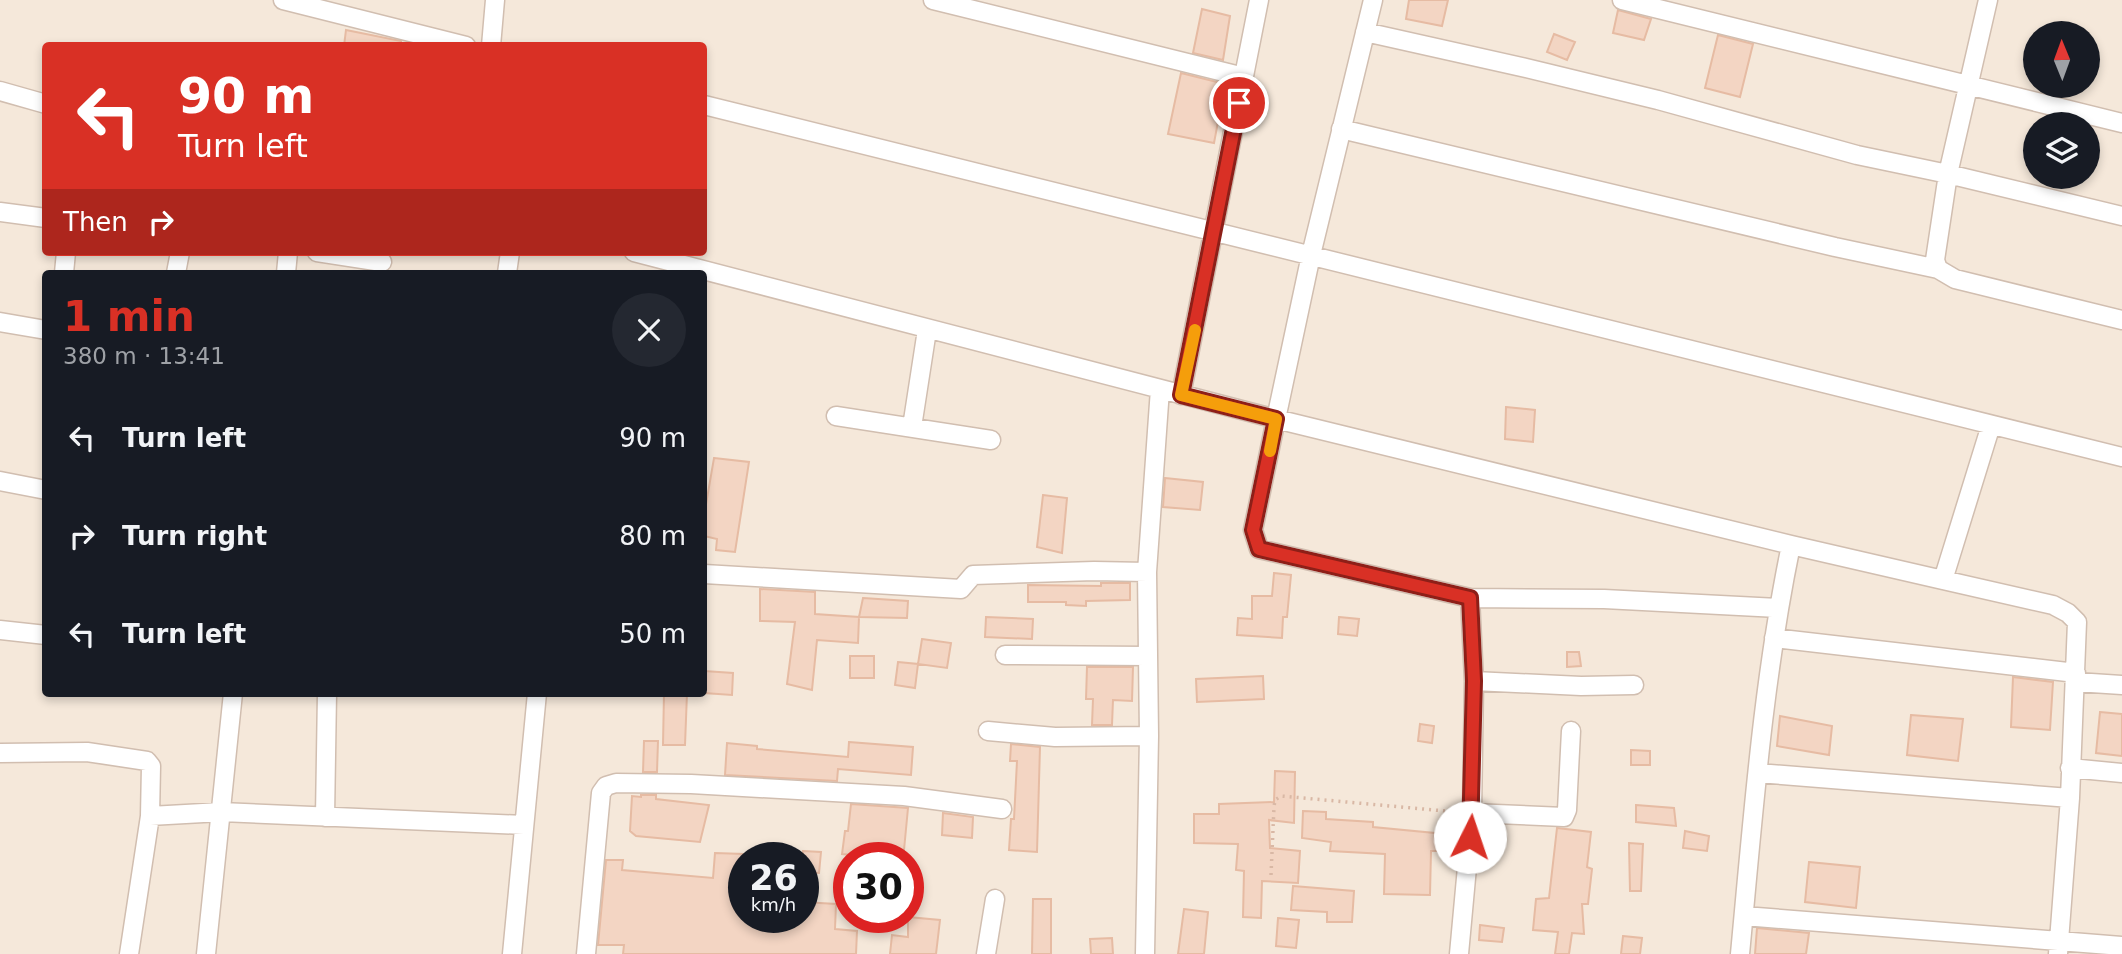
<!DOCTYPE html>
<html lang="en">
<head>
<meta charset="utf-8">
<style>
	:root { --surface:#171b24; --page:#242831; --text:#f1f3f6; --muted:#9ea1a6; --accent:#d93025 }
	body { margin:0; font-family:"DejaVu Sans",sans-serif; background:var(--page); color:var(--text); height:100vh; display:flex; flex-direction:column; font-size:26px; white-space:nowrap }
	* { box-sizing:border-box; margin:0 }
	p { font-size:23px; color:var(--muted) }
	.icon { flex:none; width:38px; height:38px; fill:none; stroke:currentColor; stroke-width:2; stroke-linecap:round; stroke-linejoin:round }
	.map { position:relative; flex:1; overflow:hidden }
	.drawer { position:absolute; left:42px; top:270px; width:665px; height:427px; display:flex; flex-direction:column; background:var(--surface); border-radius:7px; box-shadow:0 4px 10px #0003 }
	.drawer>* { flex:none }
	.top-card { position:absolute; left:42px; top:42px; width:665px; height:214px; border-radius:7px; box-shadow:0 4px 10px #0003; background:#d93025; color:#fff; overflow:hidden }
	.needle { width:46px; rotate:359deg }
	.tools { position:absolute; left:2023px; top:21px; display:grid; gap:14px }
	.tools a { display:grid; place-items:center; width:77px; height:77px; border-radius:50%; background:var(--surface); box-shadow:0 4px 10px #0003; font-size:35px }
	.speed { position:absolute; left:728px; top:842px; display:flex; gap:14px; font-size:35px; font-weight:700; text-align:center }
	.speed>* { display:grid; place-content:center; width:91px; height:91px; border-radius:50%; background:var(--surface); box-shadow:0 4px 10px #0003; line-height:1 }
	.speed small { font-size:18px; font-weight:400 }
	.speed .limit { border:10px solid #d22; background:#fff; color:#111 }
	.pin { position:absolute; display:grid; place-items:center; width:60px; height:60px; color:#fff; margin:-30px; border:4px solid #fff; border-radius:50%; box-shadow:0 2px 7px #0007 }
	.me { position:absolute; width:77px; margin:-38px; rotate:4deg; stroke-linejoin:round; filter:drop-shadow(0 0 5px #0008) }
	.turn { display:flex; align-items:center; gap:24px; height:147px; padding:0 21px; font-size:32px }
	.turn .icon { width:91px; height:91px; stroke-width:2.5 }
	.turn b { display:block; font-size:49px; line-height:60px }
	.then { display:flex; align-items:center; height:66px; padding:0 21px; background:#0003; gap:14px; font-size:26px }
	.round { display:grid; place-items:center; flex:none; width:74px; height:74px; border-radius:37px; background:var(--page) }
	.head { display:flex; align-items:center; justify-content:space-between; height:119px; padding:0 21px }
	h1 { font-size:42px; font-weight:600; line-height:52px; color:var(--accent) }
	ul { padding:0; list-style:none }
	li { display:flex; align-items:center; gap:21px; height:98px; padding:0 21px }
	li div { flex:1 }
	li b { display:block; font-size:26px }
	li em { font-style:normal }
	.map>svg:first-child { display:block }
</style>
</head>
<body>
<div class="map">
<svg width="2122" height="954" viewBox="0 0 2122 954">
	<rect width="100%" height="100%" fill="#fdf6ec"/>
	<path fill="#f5e8da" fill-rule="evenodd" d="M0 0H2122V954H0ZM2035 33H2088V86H2035ZM46 46H704V252H46ZM2035 124H2088V177H2035ZM46 273H704V693H46ZM744 858H803V917H744ZM849 858H908V917H849Z"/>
	<path fill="#f3d5c3" stroke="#e6bba3" stroke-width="2" d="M1409 0H1448L1442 26 1406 19Z
		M1202 9 1230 16 1223 60 1193 53Z
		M1618 10 1651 19 1644 40 1613 33Z
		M346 30 401 41V46H344Z
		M1554 34 1575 42 1567 60 1547 52Z
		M1718 35 1753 44 1740 97 1705 88Z
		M1181 73 1225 84 1214 143 1168 134Z
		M1506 407 1535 410 1533 442 1505 439Z
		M714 458 749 462 735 552 716 550 717 539 704 536V516Z
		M1165 478 1203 482 1200 510 1163 507Z
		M1043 495 1067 498 1062 553 1037 547Z
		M1274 573 1291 575 1287 617H1283L1282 638 1237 635 1238 618 1252 619V596H1272Z
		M1101 583H1130V600L1086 601V606L1066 605V602H1028V585L1101 586Z
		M760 589 815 592V614L859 617 858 643 817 640 812 690 787 684 795 622 760 621Z
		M863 598 908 601 907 618 859 617Z
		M986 617 1033 619 1032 639 985 637Z
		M1339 617 1359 619 1357 636 1338 634Z
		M922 639 951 643 947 668 918 664Z
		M1567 652H1579L1581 666 1567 667Z
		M850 656H874V678H850Z
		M898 662 918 664 915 688 895 685Z
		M1087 667H1133L1132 701 1113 700 1112 725H1092L1093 699H1086Z
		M704 671 733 673 732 695 704 693Z
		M1263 676 1264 699 1197 702 1196 679Z
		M2013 677 2053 682 2050 730 2011 727Z
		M664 693H687L685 745H663Z
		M2100 712 2122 714V756L2096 753Z
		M1911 715 1963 719 1958 761 1907 755Z
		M1780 716 1832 726 1829 755 1777 746Z
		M1420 724 1434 726 1432 743 1418 741Z
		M644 741H658L657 772H643Z
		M849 742 913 747 911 775 838 769 837 781 725 775 727 743 757 746V749L848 757Z
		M1011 744 1040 747 1037 852 1009 850 1011 819H1014L1017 761H1010Z
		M1631 750 1650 751V765H1631Z
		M1275 771 1295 772 1294 823 1269 820 1270 848 1300 851 1298 883 1262 881 1261 918 1243 917 1244 871 1236 870 1238 844 1194 843V814H1219V804L1274 802Z
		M641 795H656V799L709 805 700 842 636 836 630 831 632 796 641 797Z
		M851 804 908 808 904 850 885 848 884 858 842 854 845 831H848Z
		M1636 805 1674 808 1676 826 1636 822Z
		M1303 811 1326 812V819L1373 822V827L1445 834 1444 851H1431L1430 895 1384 894 1385 854 1330 851 1331 842 1302 838Z
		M943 813 973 817 972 838 942 835Z
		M1557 828 1591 832 1587 867 1592 869 1588 904H1582L1584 934 1572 933 1569 954H1555L1558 932 1533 930 1536 899 1549 898Z
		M1685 831 1709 836 1707 851 1683 848Z
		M1629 843 1643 844 1641 891H1630Z
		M803 851 821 852 819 873 803 872Z
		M715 853 744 854V917H803V902L836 904 835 929 857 931 856 954H623L624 945H598L606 860H623L622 870 713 878Z
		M1809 862 1860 867 1856 908 1805 902Z
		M1293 886 1354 891 1352 922H1327V912L1291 910Z
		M1033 899H1051V954H1032Z
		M1184 909 1208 912 1204 954H1178Z
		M908 917 940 920 936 954H890L892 935 908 937Z
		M1278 918 1299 920 1296 948 1276 946Z
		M1480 925 1504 928 1502 942 1479 940Z
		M1757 928 1809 933 1806 954H1755Z
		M1623 936 1642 938 1640 954H1621Z
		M1112 938 1113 954H1091L1090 939Z"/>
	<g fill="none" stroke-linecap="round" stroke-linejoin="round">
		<defs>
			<path id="minor" d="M283 0 466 46
				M933 0 1244 77
				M1373 0 1311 255 1276 419 1253 530 1259 549 1470 598 1604 599 1778 608
				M1622 0 2122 123
				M1365 32 1526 68 1658 100 1857 155 1948 174 1988 0
				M491 46 495 0
				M0 91 46 104
				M704 105 2122 457
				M1341 129 1835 247 1938 269
				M0 212 46 218
				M2122 216 1948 174 1935 260 1938 269 1955 279 2122 320
				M317 252 382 262
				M634 252 1276 419 1791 545 1943 580 1991 425
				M64 273 66 252
				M176 273 180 252
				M286 273 288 252
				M507 273 510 252
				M0 322 46 330
				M1181 395 1259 0
				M836 416 991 440
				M912 427 927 330
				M0 481 46 490
				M704 574 961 589 973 575 1094 571 1147 572
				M1943 580 2053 605 2068 613 2077 622 2070 798 2058 954
				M0 630 46 635
				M1774 638 2076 673
				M1005 655 1147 656
				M1474 681 1581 686 1634 685
				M2076 682 2122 685
				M988 731 1055 737 1149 736
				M0 753 87 752 147 761 151 766 150 816 221 812 524 825
				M2070 768 2122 773
				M1758 773 2070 798
				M1472 813 1564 817 1567 810 1571 731
				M325 817 327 693
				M1744 916 2122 946
				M129 954 150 816
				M206 954 233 693
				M512 954 537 693
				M586 954 601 793 606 786 616 783 691 784 904 796 1002 809
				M986 954 995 899
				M1145 954 1149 736 1147 572 1160 389
				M1459 954 1472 813 1474 681 1470 598
				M1740 954C1753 817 1763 680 1791 545"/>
		</defs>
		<use href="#minor" stroke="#d1beb0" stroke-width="21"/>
		<path stroke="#d9b8a5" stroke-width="3.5" stroke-dasharray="2 5" stroke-linecap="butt" d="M1271 875 1274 807 1275 800 1281 796 1456 812"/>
		<use href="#minor" stroke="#fff" stroke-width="18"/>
	</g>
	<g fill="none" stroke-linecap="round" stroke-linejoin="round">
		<defs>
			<path id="route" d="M1239 103 1181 395 1276 419 1253 530 1259 549 1470 598 1474 681 1470 837"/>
		</defs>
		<use href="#route" stroke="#8d1f18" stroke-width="18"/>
		<use href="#route" stroke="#d93025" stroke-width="12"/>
		<path stroke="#f59e0b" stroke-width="12" d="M1195 330 1181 395 1276 419 1270 451"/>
	</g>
</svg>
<div class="tools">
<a><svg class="needle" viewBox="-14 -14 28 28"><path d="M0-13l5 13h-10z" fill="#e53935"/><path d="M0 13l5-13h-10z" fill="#9ea1a6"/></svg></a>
<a><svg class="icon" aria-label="layers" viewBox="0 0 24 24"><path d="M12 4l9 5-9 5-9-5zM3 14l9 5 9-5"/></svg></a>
</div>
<div class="speed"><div>26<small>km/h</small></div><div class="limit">30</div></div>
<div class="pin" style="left:1239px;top:103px;background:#d93025"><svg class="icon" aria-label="arrive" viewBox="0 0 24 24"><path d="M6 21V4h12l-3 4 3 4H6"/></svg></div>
<svg class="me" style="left:1470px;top:837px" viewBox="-20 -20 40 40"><circle r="19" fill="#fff"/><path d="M0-13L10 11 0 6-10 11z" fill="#d93025"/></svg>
<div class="top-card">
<div class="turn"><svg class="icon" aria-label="left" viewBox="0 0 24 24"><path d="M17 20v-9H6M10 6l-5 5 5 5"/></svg><div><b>90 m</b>Turn left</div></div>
<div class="then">Then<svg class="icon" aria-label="right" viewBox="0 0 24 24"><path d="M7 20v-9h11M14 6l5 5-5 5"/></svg></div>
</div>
<section class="drawer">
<div class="head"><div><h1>1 min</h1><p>380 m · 13:41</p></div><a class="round"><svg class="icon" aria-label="close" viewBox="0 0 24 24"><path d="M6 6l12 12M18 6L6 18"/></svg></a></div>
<ul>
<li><svg class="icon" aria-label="left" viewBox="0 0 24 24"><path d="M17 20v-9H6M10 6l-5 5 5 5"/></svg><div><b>Turn left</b></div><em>90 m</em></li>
<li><svg class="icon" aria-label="right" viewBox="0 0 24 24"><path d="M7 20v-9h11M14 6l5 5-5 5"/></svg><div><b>Turn right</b></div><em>80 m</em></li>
<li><svg class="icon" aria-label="left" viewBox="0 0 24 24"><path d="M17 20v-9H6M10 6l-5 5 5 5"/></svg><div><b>Turn left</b></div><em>50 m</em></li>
</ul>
</section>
</div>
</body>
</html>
